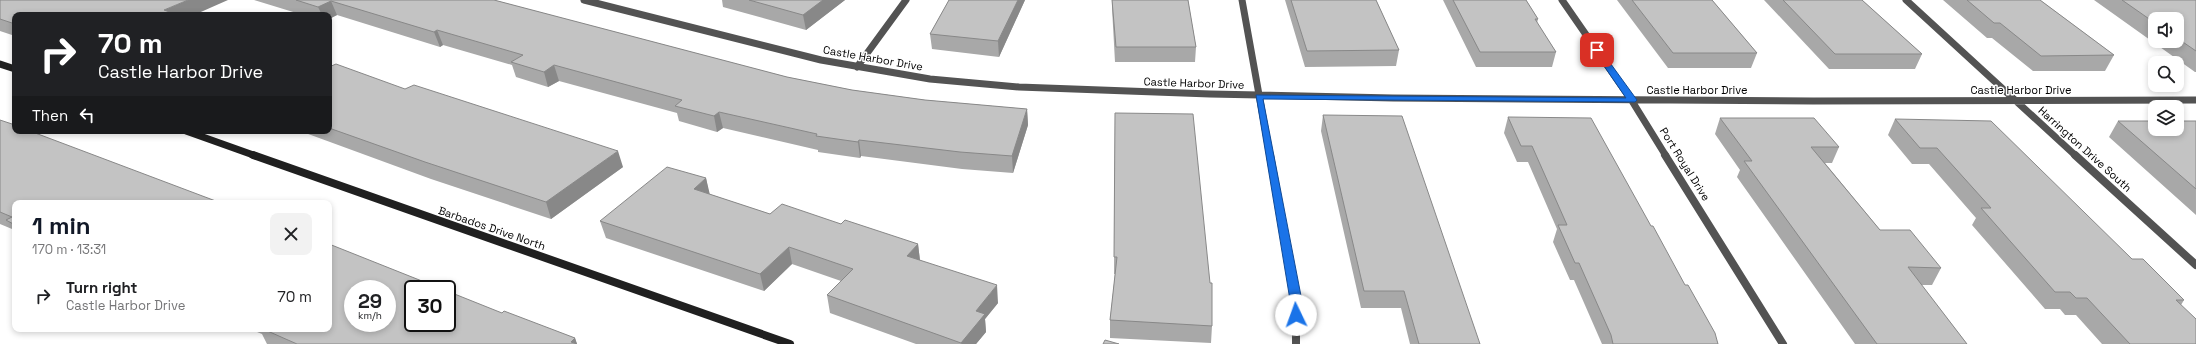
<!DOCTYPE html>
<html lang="en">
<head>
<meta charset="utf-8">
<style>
	:root { --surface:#fff; --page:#f2f2f2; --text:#202124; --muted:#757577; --accent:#111827 }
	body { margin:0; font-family:"Space Grotesk",sans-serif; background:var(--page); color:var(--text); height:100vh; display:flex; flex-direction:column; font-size:15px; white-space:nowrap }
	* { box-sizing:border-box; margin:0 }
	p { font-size:13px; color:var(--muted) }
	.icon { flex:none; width:22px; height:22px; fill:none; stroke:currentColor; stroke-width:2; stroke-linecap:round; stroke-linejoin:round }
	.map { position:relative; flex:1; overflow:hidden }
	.panel { position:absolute; left:12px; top:200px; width:320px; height:132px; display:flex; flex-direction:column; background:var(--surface); border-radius:8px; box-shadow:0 2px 6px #0003 }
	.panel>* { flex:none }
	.banner { position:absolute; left:12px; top:12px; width:320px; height:122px; border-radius:8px; box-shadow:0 2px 6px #0003; background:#202124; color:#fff; overflow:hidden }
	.fabs { position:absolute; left:2148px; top:12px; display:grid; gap:8px }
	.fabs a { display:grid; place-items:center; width:36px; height:36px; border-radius:8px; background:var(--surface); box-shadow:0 2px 6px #0003; font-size:20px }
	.speed { position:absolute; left:344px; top:280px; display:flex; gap:8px; font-size:20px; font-weight:700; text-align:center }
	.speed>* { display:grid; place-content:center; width:52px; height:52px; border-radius:50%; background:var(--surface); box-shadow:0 2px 6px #0003; line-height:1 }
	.speed small { font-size:10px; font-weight:400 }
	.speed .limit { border:2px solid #111; border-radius:6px; background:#fff; color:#111 }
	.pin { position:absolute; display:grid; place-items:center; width:34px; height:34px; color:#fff; margin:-17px; border-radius:8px; box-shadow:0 2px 6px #0006 }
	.me { position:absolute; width:44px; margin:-22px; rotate:357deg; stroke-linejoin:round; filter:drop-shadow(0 0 3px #0008) }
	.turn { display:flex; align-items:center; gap:14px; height:84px; padding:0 20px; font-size:18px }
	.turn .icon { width:52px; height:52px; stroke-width:2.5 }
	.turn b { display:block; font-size:28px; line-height:34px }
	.then { display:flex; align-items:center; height:38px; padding:0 20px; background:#0003; gap:8px; font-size:15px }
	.round { display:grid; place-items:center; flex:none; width:42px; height:42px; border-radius:8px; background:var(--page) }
	.headline { display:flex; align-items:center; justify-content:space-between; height:68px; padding:0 20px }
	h1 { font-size:24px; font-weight:800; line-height:30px; color:var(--accent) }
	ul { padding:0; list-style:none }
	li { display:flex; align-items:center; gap:12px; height:56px; padding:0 20px }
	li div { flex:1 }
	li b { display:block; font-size:15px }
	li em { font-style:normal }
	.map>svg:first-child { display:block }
</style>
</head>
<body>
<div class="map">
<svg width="2196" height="344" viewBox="0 0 2196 344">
	<rect width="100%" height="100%" fill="#fff"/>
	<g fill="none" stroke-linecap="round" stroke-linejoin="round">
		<path stroke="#535353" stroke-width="7" d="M584 0 821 60 930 79 1019 87 1210 94 1393 98 1813 101 2196 100
			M1242 0 1270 156
			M1562 0 1632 101 1666 156
			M1906 0 2076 156
			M857 67 906 0"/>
		<path stroke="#535353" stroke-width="8" d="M1270 155 1296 301V344
			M1665 155 1783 344
			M2075 155 2196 265"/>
		<path stroke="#202020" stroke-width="7" d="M0 64 15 69
			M186 131 256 156"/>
		<path stroke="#202020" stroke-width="8" d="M253 155 790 344"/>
	</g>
	<path fill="#a8a8a8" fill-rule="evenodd" d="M0 0 15 15V36L0 31Z
		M254 0H494L787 77 852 90 925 100 1027 109 1028 125 1013 173 962 169 861 156 860 158 818 152V150L723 128 717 132 679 121 677 113 559 81 548 87 516 77 512 65 443 45 440 47 337 15 329 19V15H303Z
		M722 0H845L806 30 723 7Z
		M949 0H1025L999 57 932 49 930 34Z
		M1112 0H1188L1196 47 1195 62H1115L1112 8Z
		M1285 0H1376L1399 50 1396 66 1305 67Z
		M1443 0H1526L1538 19 1537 23 1556 52 1552 67H1476Z
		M1617 0H1712L1757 53 1751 68H1668Z
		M1764 0H1862L1922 54 1915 69H1829Z
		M1943 0H2040L2114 55 2105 71H2033L1992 38H1987Z
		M2094 0H2196V72H2195ZM2155 19H2177V41H2155Z
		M329 67 623 167 551 219 431 179 300 131H329Z
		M1115 113 1212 326 1211 343 1110 338V320L1115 274H1114Z
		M1323 115 1480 344H1410L1401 308H1361L1321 131Z
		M1508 117 1651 226 1718 344H1602L1574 280H1570L1553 242 1557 229 1528 162H1517L1504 133Z
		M1720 118 1839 147 1832 163H1825L1880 230 1941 268 1932 285H1921L1967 344H1855L1737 177 1740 170 1715 134Z
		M1895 119 2132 259 2184 300 2181 305 2196 344H2102L2076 315H2065L2060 309H2045L1972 225 1976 218 1929 164H1912L1888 135Z
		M0 120 15 203V234L12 229 0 224Z
		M2118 121H2196V215L2109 137Z
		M706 178 709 194 770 214 841 224 918 244 920 260 998 303 985 319 986 332 976 344H916L830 313 827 295 841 281 792 264 764 291 606 238 600 221Z
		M502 313 575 338 577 344H267L262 334 250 329H329Z"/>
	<path fill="#888" d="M188 0H228L194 15H167L164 10Z
		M823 0H845L806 30 803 15Z
		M1018 0H1025L999 57 998 41Z
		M331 1 337 15 329 19V15H322L318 7Z
		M437 30 443 45 440 47 434 32Z
		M554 65 559 81 548 87 544 72Z
		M1027 109 1028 125 1013 173 1012 156Z
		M719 112 723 128 717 132 714 116Z
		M859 140 861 156 860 158 858 142Z
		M618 151 623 167 551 219 546 202Z
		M706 178 710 195 694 189Z
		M918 244 920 261 907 256Z
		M789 247 792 264 764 291 760 274Z
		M997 285 998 303 985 319 986 332 976 344H961L976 311Z
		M575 338 577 344 571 342Z"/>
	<path fill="#c3c3c3" stroke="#888" fill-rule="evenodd" d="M0 0H188L164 10 178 15H15V24L0 19Z
		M296 0H494L787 77 852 90 925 100 1027 109 1012 156 960 152 859 140 858 142 816 136 817 134 719 112 714 116 675 106 682 100 554 65 544 72 511 62 523 55 437 30 434 32 331 1 318 7Z
		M749 0H823L803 15Z
		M949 0H1018L998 41 930 34Z
		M1112 0H1188L1196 47H1116Z
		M1291 0H1376L1399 50 1307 51Z
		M1453 0H1526L1538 19H1535L1556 52H1480Z
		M1632 0H1712L1757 53H1673Z
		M1783 0H1862L1922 54H1835Z
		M1967 0H2040L2114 55 2041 56 2000 23H1994Z
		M2122 0H2196V51L2177 38V19H2155V23Z
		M336 64 405 89 414 85 618 151 546 202 425 162 329 128V67Z
		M1115 113 1193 114 1210 283H1212V326L1110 320 1117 257H1114Z
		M1323 115 1402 116 1480 344H1419L1404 291H1364Z
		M1508 117 1591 118 1651 226H1653L1685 285H1688L1715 333 1718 344H1613L1611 335 1579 263H1575L1558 225H1567L1532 146H1521Z
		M1720 118H1814L1839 147H1811L1880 230H1910L1941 268 1908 267 1967 344H1877L1744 161H1752Z
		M1895 119 1991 121 2132 259H2143L2184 300H2176L2196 319V344H2130L2087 298H2076L2070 292H2055L1981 208H1991L1937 148H1920Z
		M0 120 15 125V131H30L221 203H15V225L6 220 12 217 0 212Z
		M2118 121H2155V129H2177V121H2196V189Z
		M667 167 706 178 694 189 770 214 782 204 841 224 845 220 918 244 907 256 997 285 976 311 985 314 961 343 827 295 853 269 789 247 760 274 600 221Z
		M329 244 442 289H413V323H447V291L502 313 504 311 575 338 571 342 577 344H297L263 329H329ZM353 289H387V323H353Z
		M1105 340 1119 344H1103Z"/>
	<path fill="#1a73e8" stroke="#114b97" d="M1595 49H1600L1637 100 1635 102 1263 99 1302 301V315L1296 319 1293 318 1256 95 1626 98 1593 50Z"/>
	<g text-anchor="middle" stroke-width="3" stroke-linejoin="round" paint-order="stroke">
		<g font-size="11" fill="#000" stroke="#fff">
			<text transform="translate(873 58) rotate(10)" y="4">Castle Harbor Drive</text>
			<text transform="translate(1194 83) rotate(2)" y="4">Castle Harbor Drive</text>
			<text x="1697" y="94">Castle Harbor Drive</text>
			<text x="2021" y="94">Castle Harbor Drive</text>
			<text transform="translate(2085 149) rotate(42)" y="4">Harrington Drive South</text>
			<text transform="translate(1685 164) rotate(58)" y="4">Port Royal Drive</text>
			<text transform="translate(492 228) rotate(19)" y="4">Barbados Drive North</text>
		</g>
	</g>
</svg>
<div class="fabs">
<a><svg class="icon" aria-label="sound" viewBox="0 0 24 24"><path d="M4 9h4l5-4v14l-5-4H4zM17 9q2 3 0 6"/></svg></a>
<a><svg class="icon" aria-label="search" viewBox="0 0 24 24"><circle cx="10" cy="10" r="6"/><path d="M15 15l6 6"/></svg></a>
<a><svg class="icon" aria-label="layers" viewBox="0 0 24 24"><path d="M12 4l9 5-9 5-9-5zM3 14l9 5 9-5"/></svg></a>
</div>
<div class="speed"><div>29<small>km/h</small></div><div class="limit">30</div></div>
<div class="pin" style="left:1597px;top:50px;background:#d93025"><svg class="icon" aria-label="arrive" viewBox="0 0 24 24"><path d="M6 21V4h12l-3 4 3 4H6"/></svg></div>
<svg class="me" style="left:1296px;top:315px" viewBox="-20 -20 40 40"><circle r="19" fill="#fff"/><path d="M0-13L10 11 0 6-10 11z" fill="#1a73e8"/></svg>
<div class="banner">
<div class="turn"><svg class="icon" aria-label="right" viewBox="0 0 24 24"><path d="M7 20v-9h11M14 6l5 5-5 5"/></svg><div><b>70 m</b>Castle Harbor Drive</div></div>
<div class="then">Then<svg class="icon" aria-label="left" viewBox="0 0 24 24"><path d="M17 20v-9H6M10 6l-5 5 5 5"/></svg></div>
</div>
<section class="panel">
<div class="headline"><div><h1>1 min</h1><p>170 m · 13:31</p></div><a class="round"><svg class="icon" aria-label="close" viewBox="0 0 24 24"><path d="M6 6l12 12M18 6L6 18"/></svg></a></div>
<ul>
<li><svg class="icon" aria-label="right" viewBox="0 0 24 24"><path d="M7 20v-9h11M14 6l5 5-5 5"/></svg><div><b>Turn right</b><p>Castle Harbor Drive</p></div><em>70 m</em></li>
</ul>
</section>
</div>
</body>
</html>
